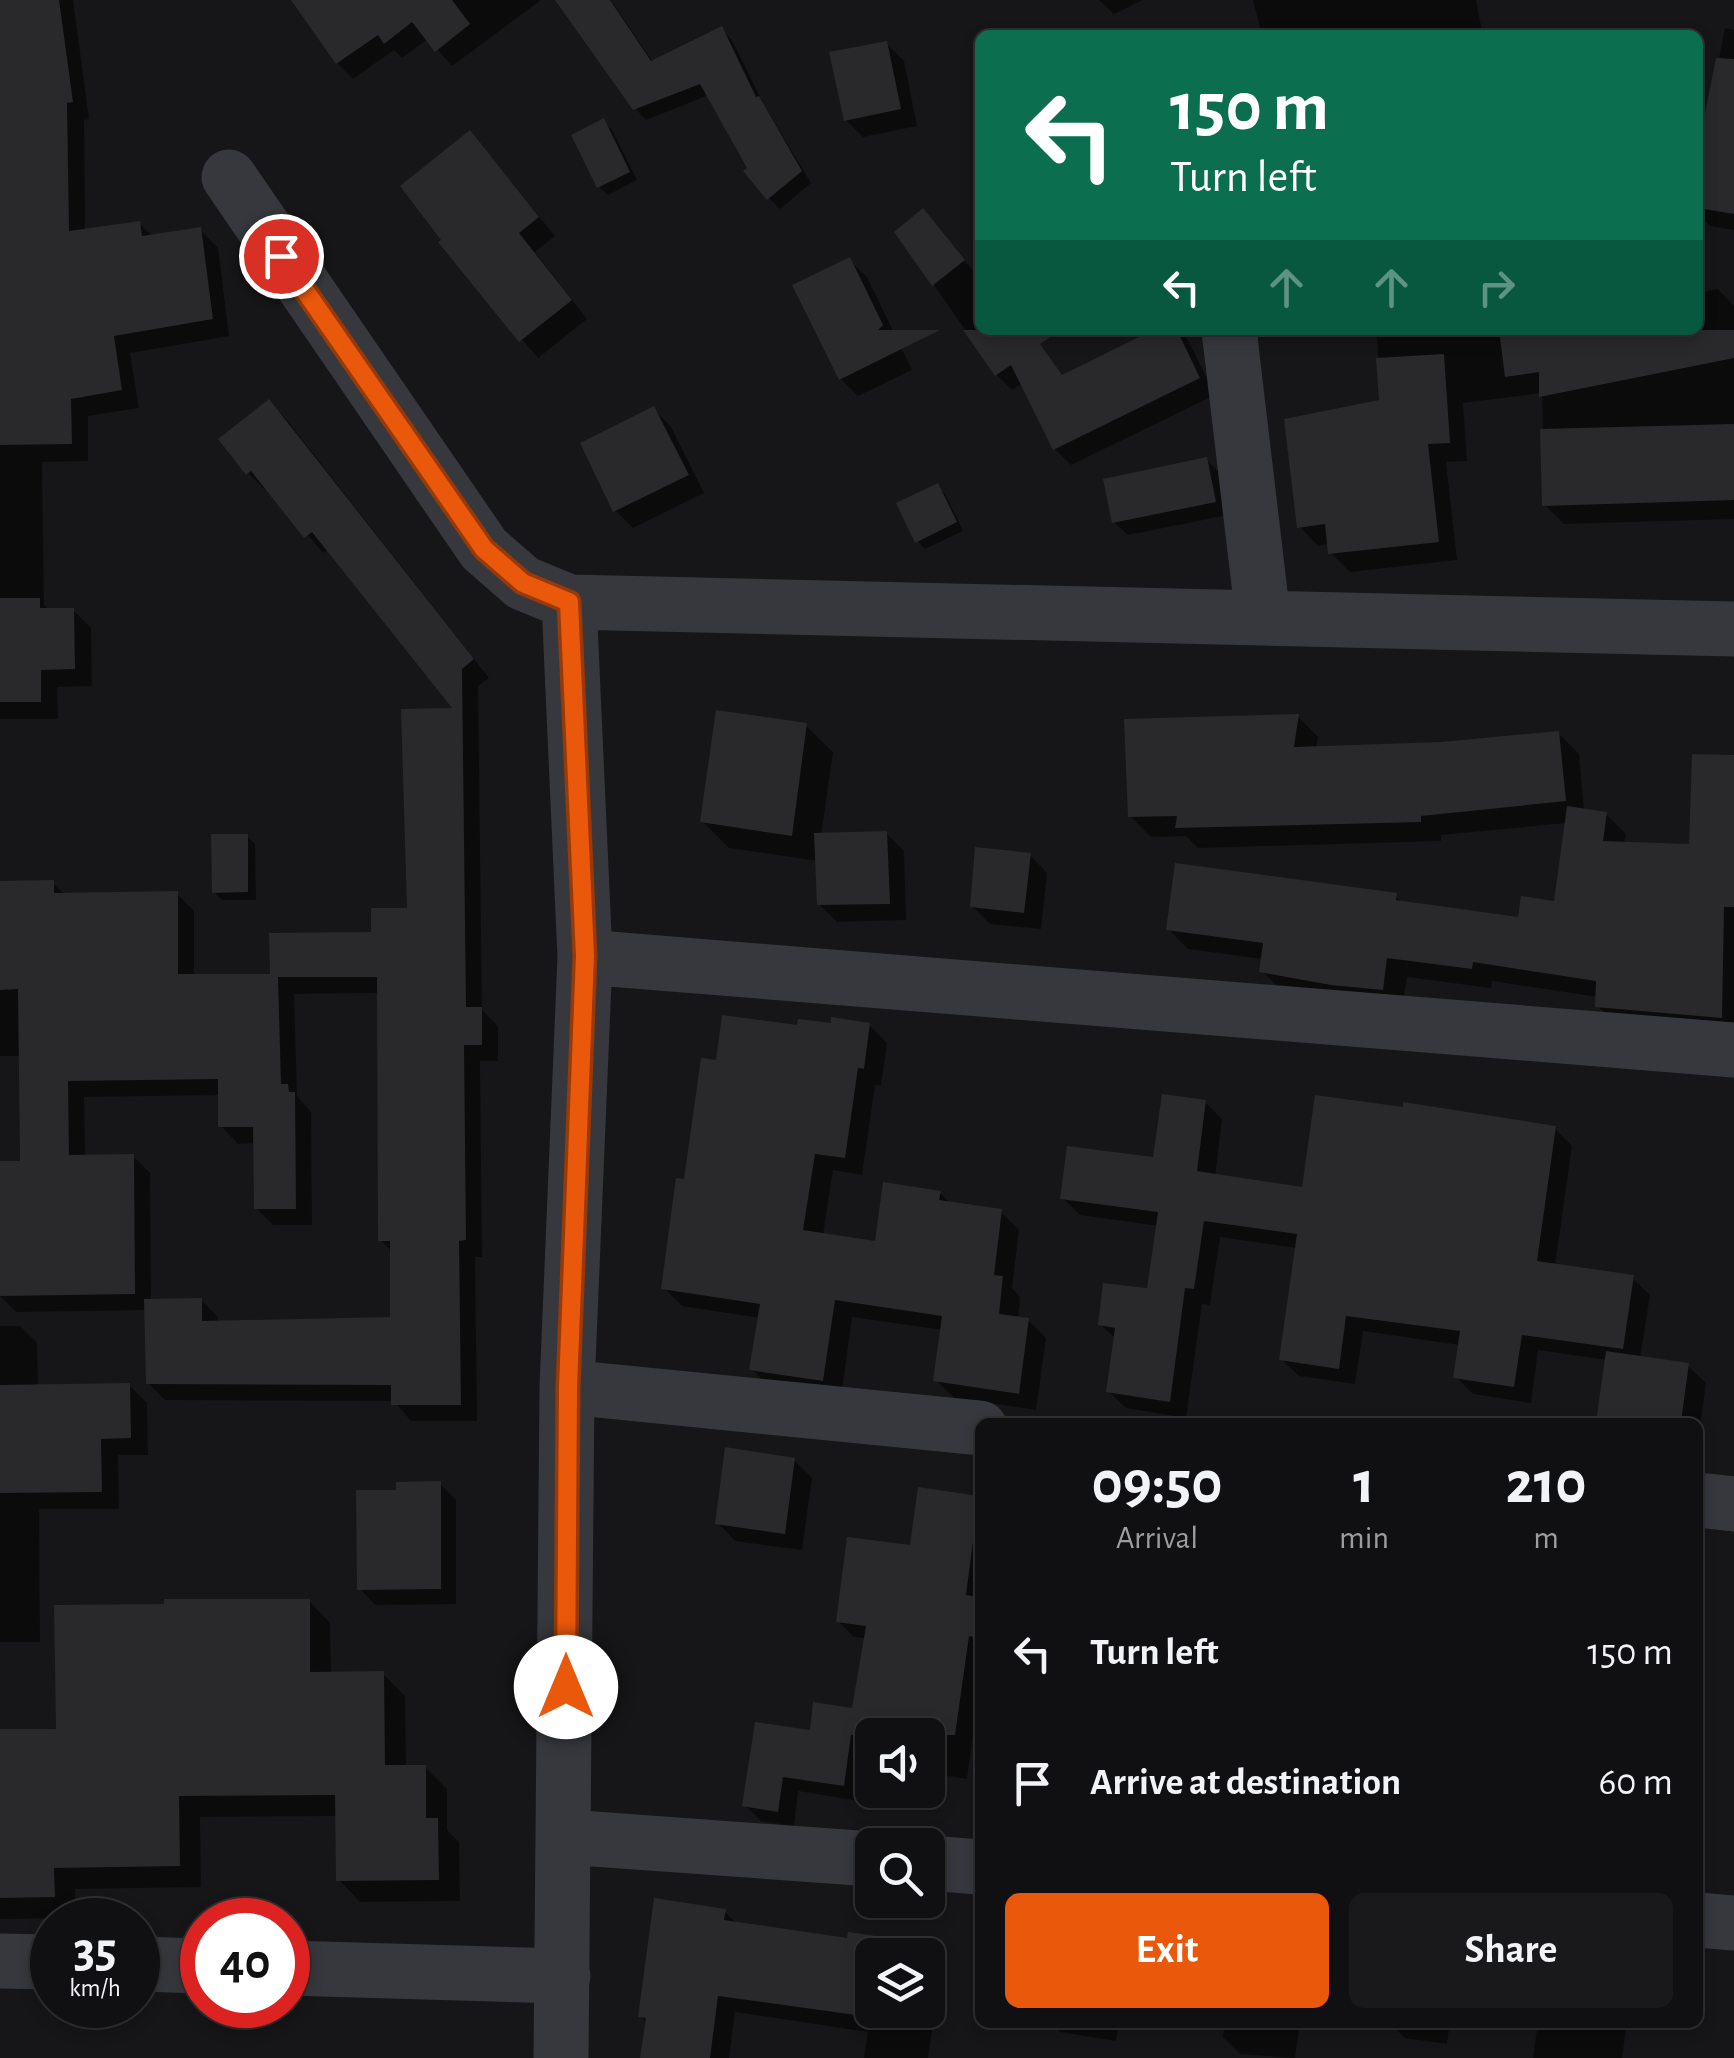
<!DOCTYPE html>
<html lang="en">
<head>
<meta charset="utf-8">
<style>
	:root { --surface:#101012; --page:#19191b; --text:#f1f3f6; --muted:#9c9d9f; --line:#303032; --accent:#ea580c }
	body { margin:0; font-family:"Alegreya Sans",sans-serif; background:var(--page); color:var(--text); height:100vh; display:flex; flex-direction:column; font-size:38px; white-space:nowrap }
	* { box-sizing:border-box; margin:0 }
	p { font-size:32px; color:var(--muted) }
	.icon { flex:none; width:55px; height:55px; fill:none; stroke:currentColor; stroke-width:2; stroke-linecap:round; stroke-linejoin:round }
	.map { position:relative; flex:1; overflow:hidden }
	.panel { position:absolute; left:975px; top:1418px; width:728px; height:610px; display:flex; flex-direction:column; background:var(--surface); border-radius:15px; box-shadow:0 5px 15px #0003,0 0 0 2px var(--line) }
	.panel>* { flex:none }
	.guide { position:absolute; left:975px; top:30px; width:728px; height:305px; border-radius:15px; box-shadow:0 5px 15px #0003,0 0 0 2px var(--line); background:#0b6e4f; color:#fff; overflow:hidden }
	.tools { position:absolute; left:855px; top:1718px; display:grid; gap:20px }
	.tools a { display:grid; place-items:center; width:90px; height:90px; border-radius:15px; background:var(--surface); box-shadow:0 5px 15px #0003,0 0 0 2px var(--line); font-size:50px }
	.speed { position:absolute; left:30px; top:1898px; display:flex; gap:20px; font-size:50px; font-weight:700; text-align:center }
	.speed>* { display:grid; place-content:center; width:130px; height:130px; border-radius:50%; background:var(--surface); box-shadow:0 5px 15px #0003,0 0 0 2px var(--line); line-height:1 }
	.speed small { font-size:25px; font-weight:400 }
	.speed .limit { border:15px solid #d22; background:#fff; color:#111 }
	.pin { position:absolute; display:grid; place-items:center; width:85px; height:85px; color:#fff; margin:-42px; border:5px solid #fff; border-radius:50%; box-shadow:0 2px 10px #0007 }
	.me { position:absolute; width:110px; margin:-55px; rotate:0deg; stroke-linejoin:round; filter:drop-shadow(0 0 8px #0008) }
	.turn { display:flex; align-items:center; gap:35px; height:210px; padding:0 30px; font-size:45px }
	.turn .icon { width:130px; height:130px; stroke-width:2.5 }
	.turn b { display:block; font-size:70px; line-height:85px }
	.lanes { display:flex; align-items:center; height:95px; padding:0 30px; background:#0003; justify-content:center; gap:50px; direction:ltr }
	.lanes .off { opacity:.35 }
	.eta { display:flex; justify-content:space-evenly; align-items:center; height:170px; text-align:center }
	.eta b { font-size:60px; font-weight:700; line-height:70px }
	.cta { display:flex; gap:20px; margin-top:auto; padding:20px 30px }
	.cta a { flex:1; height:115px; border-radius:15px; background:var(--accent); color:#fff; font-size:40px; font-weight:700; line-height:115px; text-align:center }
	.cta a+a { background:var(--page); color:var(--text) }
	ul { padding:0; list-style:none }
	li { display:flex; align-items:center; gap:30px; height:130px; padding:0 30px }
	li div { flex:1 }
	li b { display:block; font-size:38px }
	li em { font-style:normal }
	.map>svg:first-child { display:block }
</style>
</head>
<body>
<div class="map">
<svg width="1734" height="2058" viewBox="0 0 1734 2058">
	<rect width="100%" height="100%" fill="#161618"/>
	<path fill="#0007" fill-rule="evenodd" d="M5 0H73L89 119 84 120 85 231 140 224 153 237 200 230 218 248 229 336 130 353 139 408 88 416V461L42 462 44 605 49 610H73L91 628 92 686 57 687 58 719H0V25Z
		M323 0H541L452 66 428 39 402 58 394 50 353 79 337 63Z
		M567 0H611L653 62 721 29 732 40 763 103 811 183 780 209 769 198 709 95 646 120 635 108Z
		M1099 0H1143L1114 14Z
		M1253 0H1476L1482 31 1463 35H1262Z
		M1644 28 1651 35H1611Z
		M1725 28 1734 30V230L1710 226 1698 214V162Z
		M886 43 904 61 917 126 863 137 846 120Z
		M604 122 612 130 637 180 608 195 599 187Z
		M470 133 555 236 535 252 587 319 538 358 441 243Z
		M923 211 980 279V330H1021L1060 378 1159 330H1178L1188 340 1215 395 1071 465 1055 449 1022 383 1012 390 996 374 897 232Z
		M849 260 867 277 912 370 858 396 841 379Z
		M1718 289 1734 306V519L1564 524 1545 505 1542 393 1463 403 1467 461 1446 462 1457 560 1350 572 1331 553 1330 544 1318 546 1300 527 1381 402 1377 336 1371 330H1698V293Z
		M269 402 286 419 489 678 478 686 482 1010 498 1026V1061H480L482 1257H475L477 1421H411L394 1401 165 1400 148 1383 147 1310 16 1312 0 1296V1164L22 1163 21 1056H0V884L53 883 66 896 177 894 194 911V976H272L373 934 409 911 457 710 329 549 323 553 268 488 265 490 248 473ZM379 993 381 1240 392 1252 393 1319 218 1323V1317L201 1300 151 1301 150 1173 133 1156 85 1157 84 1097 221 1095V1126L238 1144 255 1143 256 1208 273 1225H312L311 1112 297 1096 294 994Z
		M654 409 671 427 704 493 633 528 615 510Z
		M1206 460 1220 473 1228 515 1128 535 1114 522Z
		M937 486 945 494 963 531 925 549 917 541Z
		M1298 716 1318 737 1316 749 1441 745 1558 733 1579 754 1584 811 1606 814 1626 834 1624 844 1692 847 1734 758V1036L1618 1026 1598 1006V997L1492 981 1491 988 1407 977 1402 1009 1282 991 1262 971 1263 959 1188 949 1168 929 1396 896 1403 903 1520 920 1556 904 1567 823 1441 835V841L1198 848 1186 836 1151 837 1130 816Z
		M806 726 833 752 821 836 886 833 904 851 906 920 837 922 819 904 818 861 729 848 703 822Z
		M247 836 255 844 256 900H222L214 892Z
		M1030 855 1047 873 1041 929 990 924 972 906Z
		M869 1025 887 1043 881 1086 875 1085 862 1175 833 1170 823 1235 877 1244 940 1193 951 1204 1001 1212 1019 1230 1012 1288 1020 1297 1018 1319 1028 1320 1046 1338 1036 1410 954 1398 936 1380 943 1330 852 1317 841 1398 770 1388 752 1369 760 1318 682 1306 664 1288 686 1182 718 1063 799 1028Z
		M1205 1102 1222 1119 1215 1177 1304 1190 1555 1129 1572 1146 1555 1266 1632 1278 1650 1295 1640 1358 1688 1366 1706 1383 1698 1441V1422H1599L1607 1360 1538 1350 1531 1403 1473 1394 1456 1377 1460 1345 1363 1331 1355 1384 1299 1376 1281 1359 1297 1248 1220 1237 1210 1305 1202 1304 1186 1418 1126 1408 1108 1391 1116 1339 1100 1324 1149 1291 1159 1226 1080 1215 1063 1198 1155 1160Z
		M0 1326H20L37 1343 38 1387 129 1385 147 1403 148 1455H118L119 1509H39L40 1642H0Z
		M794 1460 812 1478 802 1550 735 1541 718 1523Z
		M440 1484 456 1500V1604L375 1605 360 1589 398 1492Z
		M920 1490 980 1500V1706L977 1705 967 1779 928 1773V1735H872V1766L864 1764 859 1801 798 1791 794 1826 761 1821 745 1805 812 1733 854 1711 866 1638 854 1637 838 1621 912 1547Z
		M1698 1560 1703 1566 1698 1604Z
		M309 1601 330 1623 331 1674H383L405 1696 406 1767H425L447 1789V1830L459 1842 460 1901 360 1902 339 1880 338 1816 200 1817 201 1887 75 1889V1918L0 1919V1731H58Z
		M724 1911 738 1925 849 1941 924 1946 942 1963 928 2058H864L868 2032 735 2012 729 2058H643L647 2023 640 2016ZM872 1955H928V2010H872Z
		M1050 2022H1119L1116 2041 1060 2032Z
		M1225 2022H1300L1295 2058 1240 2054 1223 2037Z
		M1398 2022H1450L1447 2044 1405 2038 1397 2030Z
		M1538 2022H1627L1622 2058H1533Z"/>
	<path fill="#29292c" d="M0 0H59L73 102 67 103 69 231 140 221 142 236 201 227 213 319 114 336 122 390 71 399 72 444 0 445Z
		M291 0H452L470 24 435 52 412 22 384 44 378 35 336 64Z
		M555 0H610L651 61 722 26 756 97 759 96 802 171 767 200 743 171 747 168 700 84 633 110Z
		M887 41 901 109 844 121 829 52Z
		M1716 58 1734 59V214L1698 208V149Z
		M604 118 630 172 597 188 571 135Z
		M470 130 539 217 519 233 572 300 519 342 438 242 441 240 400 186Z
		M923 208 965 260 932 286 894 232Z
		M850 257 883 325 878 330H940L839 380 792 285Z
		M963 330H1061L1040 344 1062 375 1153 330H1177L1200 378 1053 450 1011 365 995 376Z
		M1499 330H1734V358L1539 397V372L1505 377Z
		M1444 354 1450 443 1428 444 1439 542 1328 554 1325 524 1297 528 1284 419 1379 400 1376 358Z
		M269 399 474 659 462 669 466 1007H482V1045H464L466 1240 459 1241 461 1405H391V1385L146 1384 144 1299 202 1298V1321L390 1317V1241H378L377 977H278L281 1084H288L289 1092H295L296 1209H254L253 1127H218V1079L68 1081 69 1155 134 1154 135 1294 0 1296V1161H20L18 989 0 990V881L54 880V893L178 891V974H270L269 933 371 932V908H407L401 709 452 708 312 532 304 538 251 471 246 475 218 439Z
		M654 406 689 475 613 512 580 443Z
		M1734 424V500L1542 506 1540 429Z
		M1207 457 1216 502 1112 523 1103 479Z
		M938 483 957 522 915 543 896 503Z
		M0 598H40V608H74L75 669 41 670V702H0Z
		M716 710 807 723 792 836 700 822Z
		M1299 714 1294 747 1441 742 1559 731 1566 801 1421 816V822L1175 828 1177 816 1128 817 1124 719Z
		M1692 754 1734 755V907H1724L1722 1018 1595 1007 1596 981 1473 962 1472 969 1387 958 1383 990 1331 985 1259 972 1263 943 1166 930 1175 863 1397 893 1396 900 1518 917 1521 896 1554 901 1567 806 1607 812 1603 841 1689 844Z
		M887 831 890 904 817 905 814 833Z
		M211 834H248V892L212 893Z
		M975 847 1031 853 1024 913 970 907Z
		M722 1015 797 1025 798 1019 831 1023V1017L870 1023 864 1069 858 1068 845 1158 815 1154 803 1230 875 1241 883 1182 941 1191 939 1200 1002 1209 994 1275 1003 1276 999 1314 1029 1318 1019 1394 933 1381 942 1316 835 1300 823 1381 749 1370 760 1304 661 1289 676 1178 684 1179 701 1058 716 1060Z
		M1162 1094 1206 1100 1197 1171 1302 1187 1315 1095 1403 1107V1102L1556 1126 1537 1261 1634 1275 1623 1349 1522 1335 1514 1387 1453 1378 1460 1331 1346 1316 1339 1369 1279 1360 1297 1234 1204 1221 1194 1289 1185 1288 1170 1402 1106 1392 1115 1328 1098 1325 1103 1283 1147 1288 1158 1212 1060 1199 1067 1146 1153 1157Z
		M1606 1351 1689 1363 1681 1422H1596Z
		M130 1383 131 1438 101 1439 102 1492 0 1493V1385Z
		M725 1447 795 1458 785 1534 715 1524Z
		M441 1481V1589L357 1590 356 1490H396V1482Z
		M918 1487 979 1496 966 1595 980 1597V1638L969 1636 955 1735H851L844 1786 783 1777 778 1812 742 1806 755 1722 810 1730 813 1702 852 1708 866 1626 836 1622 847 1537 910 1545Z
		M164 1599H310V1672L384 1671 385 1765H426V1818H438L439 1880 336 1881 335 1795 179 1796 180 1866 54 1868 55 1897 0 1898V1729H56L54 1605 164 1604Z
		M654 1898 726 1909 724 1920 847 1938 848 1932 925 1943 923 1955H872V2010H916L914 2023 718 1996 710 2058H640L646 2018 638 2017Z"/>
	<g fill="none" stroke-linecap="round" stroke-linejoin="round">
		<path stroke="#37383d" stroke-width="55" d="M229 177 484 549 523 583 569 602 1734 629
			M1229 330 1263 618
			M585 957 1734 1050
			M567 1387 980 1428
			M1698 1500 1734 1504
			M566 1837 872 1859
			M928 1863 980 1867
			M1698 1920 1734 1923
			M0 1961 52 1962
			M138 1964 202 1966
			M288 1968 563 1976
			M561 2058 567 1387 585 957 569 602"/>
	</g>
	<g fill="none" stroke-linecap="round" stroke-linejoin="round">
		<defs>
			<path id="route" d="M281 256 484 549 523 583 569 602 585 956 568 1387 566 1687"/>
		</defs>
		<use href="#route" stroke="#983908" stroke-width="25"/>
		<use href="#route" stroke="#ea580c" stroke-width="18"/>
	</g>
</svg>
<div class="tools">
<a><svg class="icon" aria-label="sound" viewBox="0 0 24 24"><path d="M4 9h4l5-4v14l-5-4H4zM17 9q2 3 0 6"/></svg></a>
<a><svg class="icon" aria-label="search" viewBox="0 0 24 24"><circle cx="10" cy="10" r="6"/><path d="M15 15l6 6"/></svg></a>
<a><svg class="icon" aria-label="layers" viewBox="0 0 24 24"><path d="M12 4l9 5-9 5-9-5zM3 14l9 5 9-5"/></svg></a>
</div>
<div class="speed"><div>35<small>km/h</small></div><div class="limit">40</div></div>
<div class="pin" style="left:281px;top:256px;background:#d93025"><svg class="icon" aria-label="arrive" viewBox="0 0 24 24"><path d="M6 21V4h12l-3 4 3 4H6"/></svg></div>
<svg class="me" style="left:566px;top:1687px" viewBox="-20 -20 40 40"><circle r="19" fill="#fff"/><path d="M0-13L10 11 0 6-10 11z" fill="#ea580c"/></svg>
<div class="guide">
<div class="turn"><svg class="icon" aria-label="left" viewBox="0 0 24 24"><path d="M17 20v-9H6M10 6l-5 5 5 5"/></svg><div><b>150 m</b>Turn left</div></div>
<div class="lanes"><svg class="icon" aria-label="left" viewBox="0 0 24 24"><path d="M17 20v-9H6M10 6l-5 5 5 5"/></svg><svg class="icon off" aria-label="ahead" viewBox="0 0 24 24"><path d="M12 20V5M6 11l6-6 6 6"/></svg><svg class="icon off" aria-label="ahead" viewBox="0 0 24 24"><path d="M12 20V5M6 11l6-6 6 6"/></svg><svg class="icon off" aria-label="right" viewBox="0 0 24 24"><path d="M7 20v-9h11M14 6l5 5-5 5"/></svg></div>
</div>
<section class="panel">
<div class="eta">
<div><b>09:50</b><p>Arrival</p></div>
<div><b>1</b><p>min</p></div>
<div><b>210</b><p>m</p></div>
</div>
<ul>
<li><svg class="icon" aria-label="left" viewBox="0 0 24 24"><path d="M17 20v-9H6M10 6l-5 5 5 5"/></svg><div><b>Turn left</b></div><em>150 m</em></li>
<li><svg class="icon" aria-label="arrive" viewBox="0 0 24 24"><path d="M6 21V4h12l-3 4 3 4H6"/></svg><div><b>Arrive at destination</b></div><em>60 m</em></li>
</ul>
<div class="cta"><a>Exit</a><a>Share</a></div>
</section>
</div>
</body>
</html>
